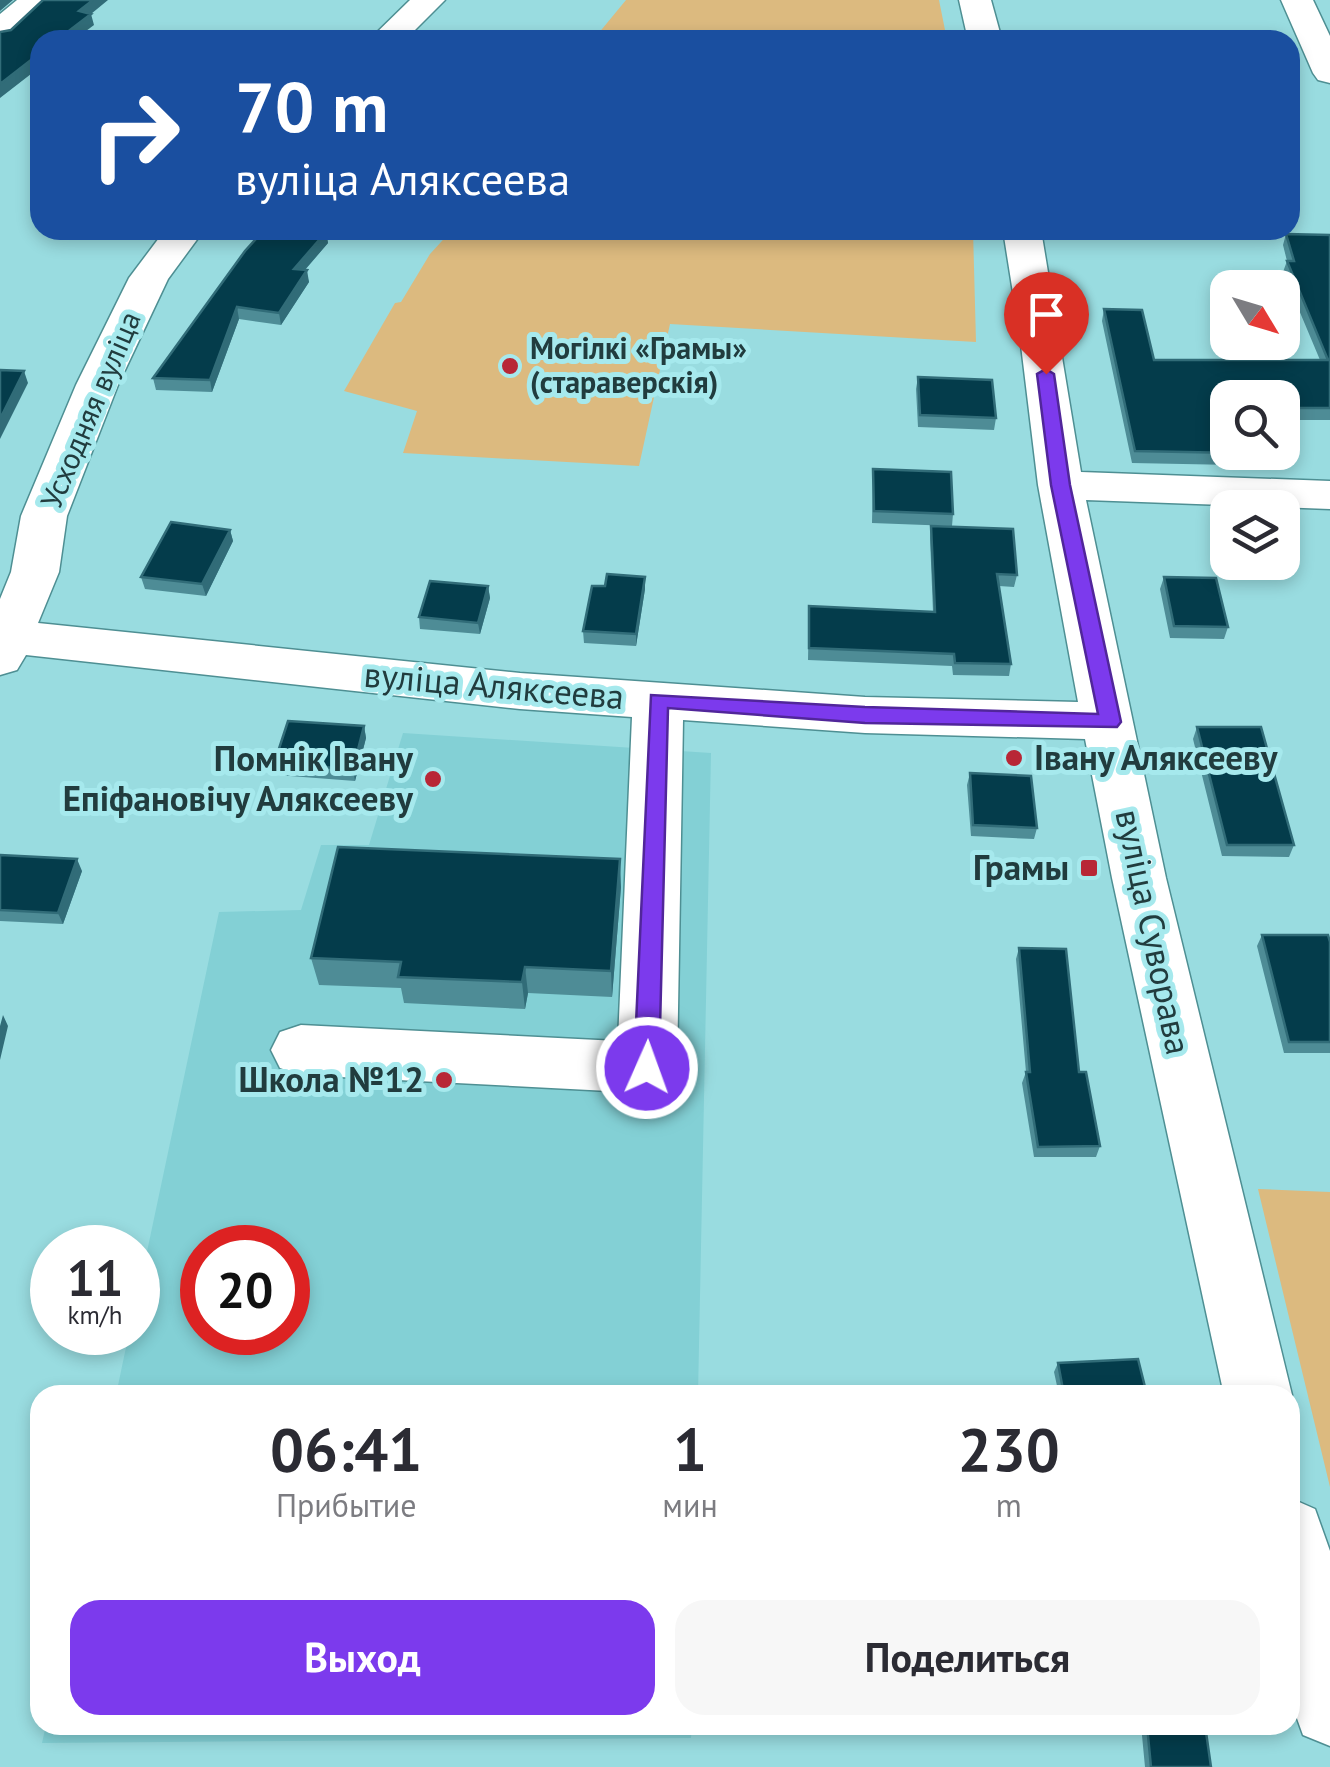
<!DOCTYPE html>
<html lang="ru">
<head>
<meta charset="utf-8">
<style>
	:root { --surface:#fff; --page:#f7f7f7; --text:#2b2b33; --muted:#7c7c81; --accent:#7c3aed }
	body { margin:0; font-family:"PT Sans",sans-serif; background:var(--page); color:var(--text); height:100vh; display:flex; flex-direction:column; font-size:38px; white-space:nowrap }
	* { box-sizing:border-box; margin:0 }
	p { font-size:32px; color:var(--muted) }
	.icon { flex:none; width:55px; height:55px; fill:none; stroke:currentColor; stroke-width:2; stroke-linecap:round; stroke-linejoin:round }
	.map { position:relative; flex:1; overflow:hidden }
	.panel { position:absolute; left:30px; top:1385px; width:1270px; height:350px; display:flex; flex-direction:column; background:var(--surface); border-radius:30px; box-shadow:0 5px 15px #0003 }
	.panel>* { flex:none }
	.hud { position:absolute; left:30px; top:30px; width:1270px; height:210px; border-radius:30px; box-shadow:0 5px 15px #0003; background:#1a4fa0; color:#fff; overflow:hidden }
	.needle { width:65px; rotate:128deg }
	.fabs { position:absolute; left:1210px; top:270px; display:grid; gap:20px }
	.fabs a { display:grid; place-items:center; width:90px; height:90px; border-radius:20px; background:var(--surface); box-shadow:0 5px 15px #0003; font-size:50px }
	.speed { position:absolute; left:30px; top:1225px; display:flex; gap:20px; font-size:50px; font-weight:700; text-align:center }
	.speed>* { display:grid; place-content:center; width:130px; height:130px; border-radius:50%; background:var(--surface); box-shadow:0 5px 15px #0003; line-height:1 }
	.speed small { font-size:25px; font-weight:400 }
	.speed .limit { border:15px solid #d22; background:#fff; color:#111 }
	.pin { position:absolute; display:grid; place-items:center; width:85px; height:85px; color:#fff; margin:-102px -42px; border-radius:50% 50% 50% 0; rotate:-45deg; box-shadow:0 0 10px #0007 }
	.pin .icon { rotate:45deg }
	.me { position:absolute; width:110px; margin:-55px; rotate:2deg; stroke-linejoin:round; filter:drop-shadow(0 0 8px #0008) }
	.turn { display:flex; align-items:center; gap:35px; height:210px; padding:0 40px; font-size:45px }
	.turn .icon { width:130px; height:130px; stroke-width:2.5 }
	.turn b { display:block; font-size:70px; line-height:85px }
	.eta { display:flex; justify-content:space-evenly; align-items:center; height:170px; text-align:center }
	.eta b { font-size:60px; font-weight:700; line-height:70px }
	.primary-button { display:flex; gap:20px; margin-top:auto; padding:20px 40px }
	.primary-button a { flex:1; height:115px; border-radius:30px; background:var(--accent); color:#fff; font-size:40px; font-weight:700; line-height:115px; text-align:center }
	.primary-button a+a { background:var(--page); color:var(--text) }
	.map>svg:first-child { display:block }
</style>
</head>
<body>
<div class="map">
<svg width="1330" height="1767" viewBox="0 0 1330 1767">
	<rect width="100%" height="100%" fill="#99dce0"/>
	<path fill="#83d0d5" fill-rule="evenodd" d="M403 733 711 753 698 1395H116L129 1333 138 1332V1294L219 912 301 910 321 845H369ZM202 1248H288V1332H202Z
		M46 1725H692L691 1738 42 1743Z"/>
	<path fill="#dcba7f" d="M626 0H939L947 40H593Z
		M452 230H973L976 342 670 324 639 466 403 453 417 411 344 391 395 303 401 302 430 254Z
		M1258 1189 1330 1192V1487Z"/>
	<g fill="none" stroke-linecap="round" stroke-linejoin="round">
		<defs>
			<path id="minor" d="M17 0H53L12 38 0 41V14Z
				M410 0H445L405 40H369Z
				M959 0H991L1002 40H968Z
				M1281 0H1313L1330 36V83L1318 80 1313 73Z
				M165 230H204L168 279 118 385 67 516 59 572 38 623 520 673 865 697 1078 702 1038 485 1020 337 1003 230H1041L1081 472 1330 481V509L1086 500 1166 878 1292 1395 1290 1400V1395H1224L1112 878 1085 739 865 733 683 720 677 1068 668 1086 647 1093 301 1075 280 1068 271 1050 280 1032 301 1025 618 1041 632 717 520 709 26 655 17 670 0 675V599L11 572 21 516 76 385 129 278Z
				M1290 1498 1315 1509 1330 1551V1746L1303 1735 1290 1699Z"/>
		</defs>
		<use href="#minor" stroke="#4e8f93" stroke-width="3"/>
		<use href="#minor" fill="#fff" fill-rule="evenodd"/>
	</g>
	<path fill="#4e8c96" d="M326 232 328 243 305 270 309 282 281 325 239 319 212 392 156 390 153 378Z
		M1286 234 1330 235V420H1282V398H1228V452H1237L1234 465 1132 463 1102 321 1104 309 1154 360H1320L1283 272 1287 261 1283 245Z
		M918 377 996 418 994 430 918 427 916 389Z
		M873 469 953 514 952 526 872 523Z
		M931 526 1017 575 1014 587 999 586 1011 664 1009 676 953 675 952 666 808 660 809 606 933 612 930 538Z
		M230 530 233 541 206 596 145 589 141 577Z
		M645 577V589L636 646 584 643 583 631 605 586Z
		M1164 577 1228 627 1224 639 1170 638 1160 589Z
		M488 586 490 598 480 634 420 629 419 617Z
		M364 726 366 738 355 781 277 775 274 764Z
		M1197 727 1294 845 1289 857 1222 856 1193 739Z
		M970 773 1037 828 1034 839 971 836 967 785Z
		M0 855 82 871 63 924 0 921Z
		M621 887 612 997 528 993 525 1009 404 1003 401 988 319 985 311 958Z
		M1262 935 1330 942V1053H1284L1257 946Z
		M1019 948 1079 1072 1100 1146 1096 1157H1034L1022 1083 1026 1072 1016 959Z
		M1058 1363 1147 1395H1059L1054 1372Z
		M1141 1725H1205L1211 1767H1145Z"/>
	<path fill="#316c78" d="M0 0H13L0 11Z
		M93 0H108L91 14 94 25 74 40H57L79 11Z
		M40 53V67L0 98V84Z
		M326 232 328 243 296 280 294 269Z
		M307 270 309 282 281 325 279 313Z
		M237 307 239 319 212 392 210 380Z
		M24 371 28 383 0 439V419Z
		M230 530 233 541 206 596 202 584Z
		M645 577V589L636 646V634Z
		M488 586 490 598 480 634 478 623Z
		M364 726 366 738 355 781 353 769Z
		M77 859 82 871 63 924 58 913Z
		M620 859 621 887 612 997 611 971Z
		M525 967 528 993 525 1009 522 982Z
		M3 1015 8 1026 0 1060V1026Z"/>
	<path fill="#043c4b" stroke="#316c78" stroke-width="2.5" d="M43 0H93L79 11 91 14 57 40H40V53L0 84V32L11 30Z
		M264 230H318L326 232 294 269 307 270 279 313 237 307 210 380 153 378 245 251Z
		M1286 234 1330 235V408H1282V398H1228V408H1225L1228 416V452L1237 453 1135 451 1104 309 1142 310 1154 360H1328L1287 261H1294Z
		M0 370 24 371 0 419Z
		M918 377 992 380 996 418 920 415Z
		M873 469 951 472 953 514 874 511Z
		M171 522 230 530 202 584 141 577Z
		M931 526 1013 529 1017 575 997 574 1011 664 955 663 954 654 809 648V606L935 612Z
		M607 574 645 577 636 634 583 631 592 586H605Z
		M1164 577 1216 578 1228 627 1174 626Z
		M430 581 488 586 478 623 419 617Z
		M288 721 364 726 353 769 274 764Z
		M1197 727H1261L1294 845H1227Z
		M970 773 1031 776 1037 828 973 825Z
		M338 847 620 859 611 971 525 967 522 982 398 977 401 962 311 958Z
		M0 855 77 859 58 913 0 910Z
		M1262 935H1328L1330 942V1042H1289Z
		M1019 948 1066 949 1079 1072H1086L1100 1146 1038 1147 1026 1072H1030Z
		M1138 1359 1147 1395H1064L1058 1363Z
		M1147 1725H1205L1211 1767H1151Z"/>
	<path fill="#7c3aed" stroke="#51269a" stroke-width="2.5" d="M1046 369 1054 374 1070 485 1121 722 1117 727 865 723 668 708 659 1068 655 1076 647 1079 638 1076 634 1068 651 695 865 707 1098 714 1051 485 1037 374Z"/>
	<g fill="#b82736" stroke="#a6e9ed" stroke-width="4">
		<circle cx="510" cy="366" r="10"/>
		<circle cx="1014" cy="758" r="10"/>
		<circle cx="433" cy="779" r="10"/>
		<rect x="1079" y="858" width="20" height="20" rx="5"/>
		<circle cx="444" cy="1080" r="10"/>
	</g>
	<g text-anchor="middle" stroke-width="10" stroke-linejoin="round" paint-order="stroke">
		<g font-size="30" font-weight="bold" fill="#213c3e" stroke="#a6e9ed" text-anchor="start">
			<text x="530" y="359">Могілкі «Грамы»<tspan x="530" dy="34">(стараверскія)</tspan></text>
		</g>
		<g font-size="30" fill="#213c3e" stroke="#a6e9ed">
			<text transform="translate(91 410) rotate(-67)" y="10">Усходняя вуліца</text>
		</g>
		<g font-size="35" fill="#213c3e" stroke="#a6e9ed">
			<text transform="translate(494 686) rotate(5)" y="12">вуліца Аляксеева</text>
			<text transform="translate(1153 932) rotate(78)" y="12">вуліца Суворава</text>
		</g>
		<g font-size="35" font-weight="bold" fill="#213c3e" stroke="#a6e9ed" text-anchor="end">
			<text x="1034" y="770" text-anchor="start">Івану Аляксееву</text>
			<text x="413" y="771">Помнік Івану<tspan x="413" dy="40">Епіфановічу Аляксееву</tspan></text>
			<text x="1069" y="880">Грамы</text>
			<text x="424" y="1092">Школа №12</text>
		</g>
	</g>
</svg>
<div class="fabs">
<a><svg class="needle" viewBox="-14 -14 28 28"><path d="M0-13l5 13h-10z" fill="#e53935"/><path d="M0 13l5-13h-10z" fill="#7c7c81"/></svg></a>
<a><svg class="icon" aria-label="search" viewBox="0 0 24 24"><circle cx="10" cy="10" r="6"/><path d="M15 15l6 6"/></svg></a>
<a><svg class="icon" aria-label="layers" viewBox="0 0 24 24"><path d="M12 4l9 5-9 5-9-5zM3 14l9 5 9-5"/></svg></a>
</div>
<div class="speed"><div>11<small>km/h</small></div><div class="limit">20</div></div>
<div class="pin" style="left:1046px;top:374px;background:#d93025"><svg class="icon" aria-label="arrive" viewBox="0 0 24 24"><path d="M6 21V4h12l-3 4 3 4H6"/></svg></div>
<svg class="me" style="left:647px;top:1068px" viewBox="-20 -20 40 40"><circle r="17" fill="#7c3aed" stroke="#fff" stroke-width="3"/><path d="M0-11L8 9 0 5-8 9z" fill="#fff"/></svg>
<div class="hud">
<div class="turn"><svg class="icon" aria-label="right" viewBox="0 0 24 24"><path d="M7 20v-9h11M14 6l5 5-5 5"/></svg><div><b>70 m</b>вуліца Аляксеева</div></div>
</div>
<section class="panel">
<div class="eta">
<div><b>06:41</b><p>Прибытие</p></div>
<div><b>1</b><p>мин</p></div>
<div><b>230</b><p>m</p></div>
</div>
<div class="primary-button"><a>Выход</a><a>Поделиться</a></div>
</section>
</div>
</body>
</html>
